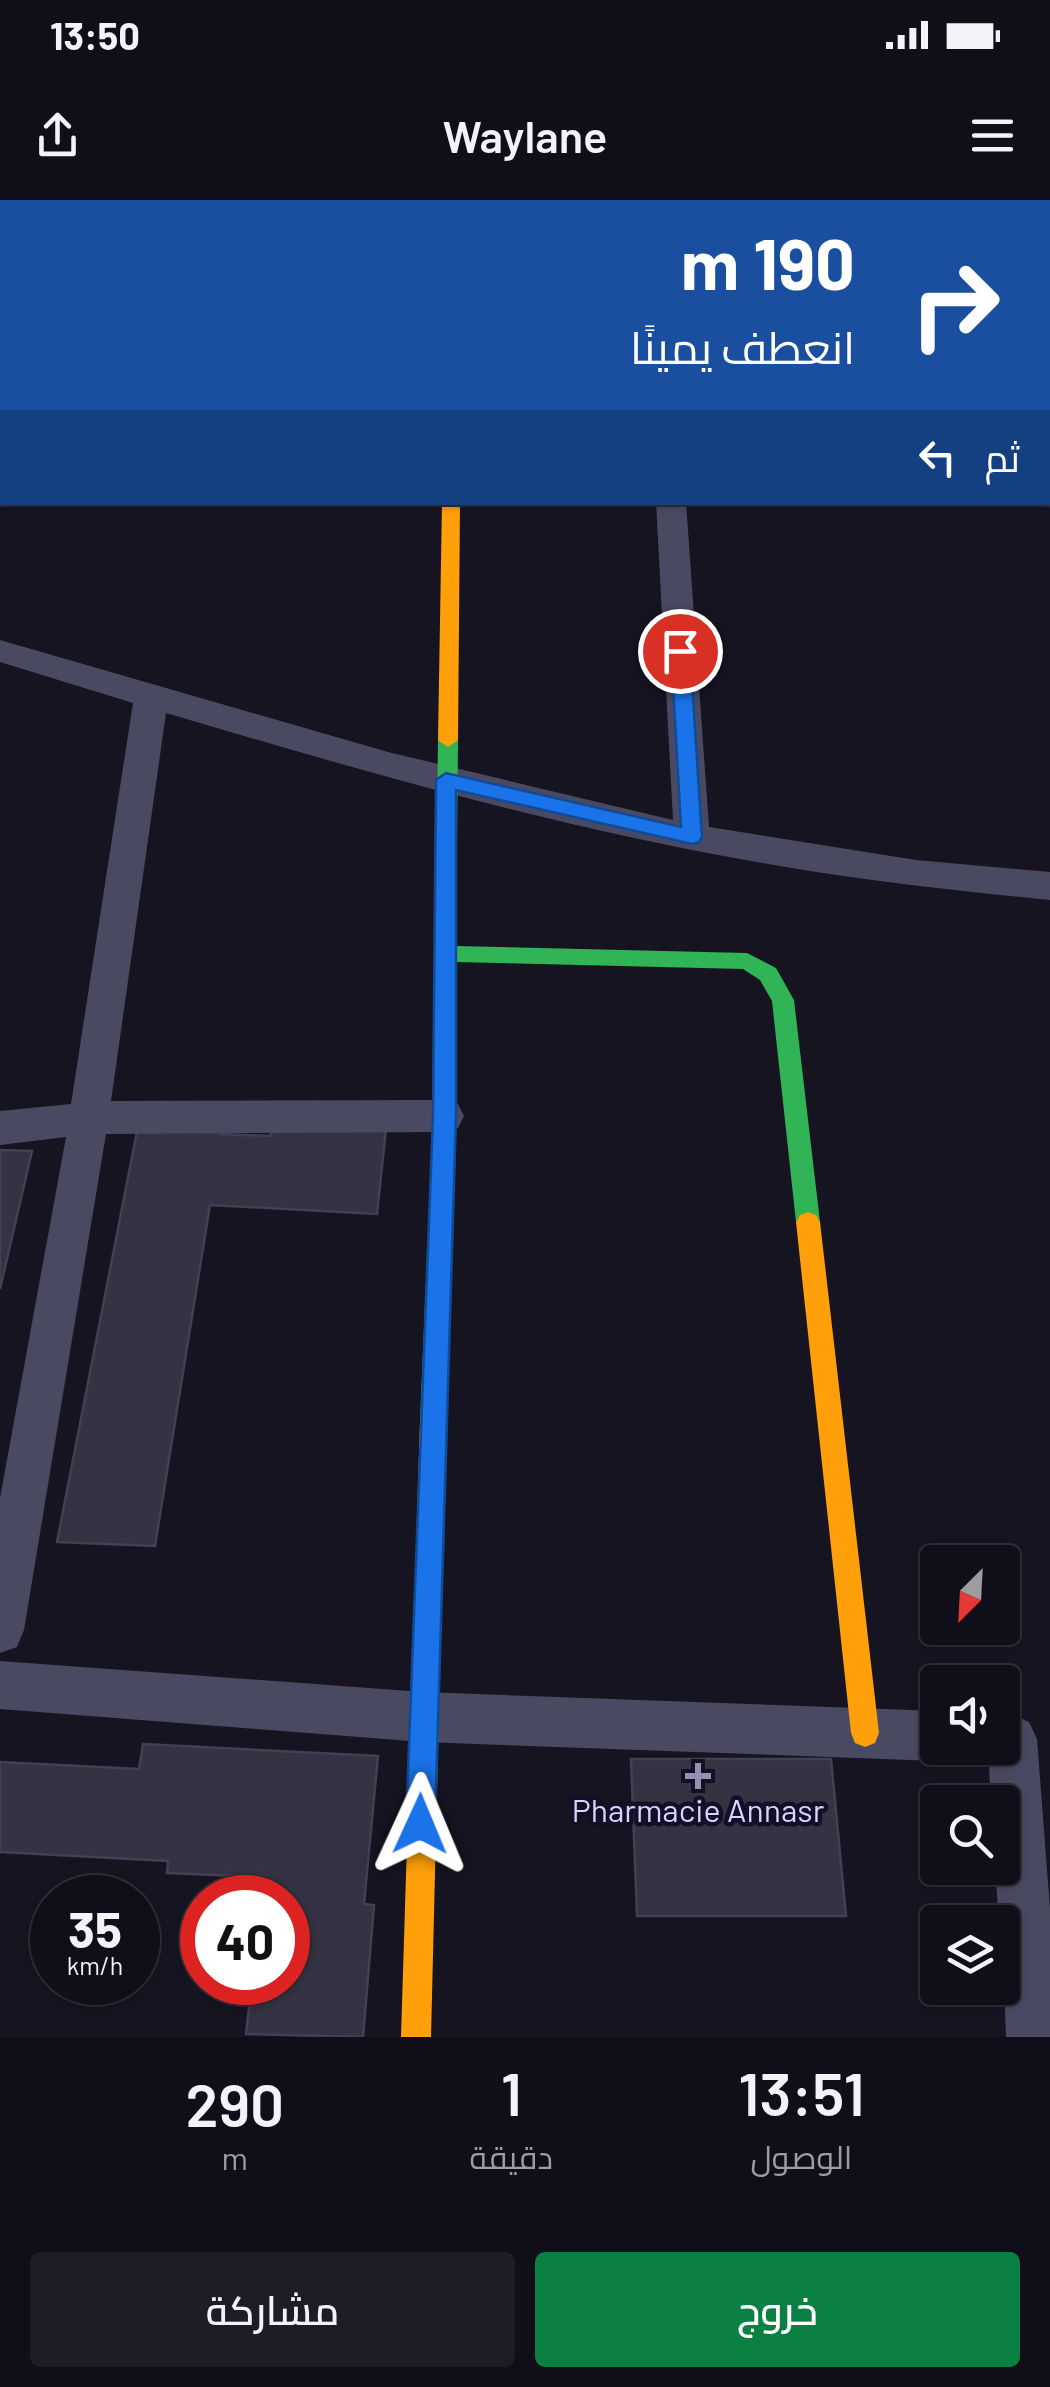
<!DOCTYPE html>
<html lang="ar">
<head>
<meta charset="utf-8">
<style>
	:root { --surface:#100f19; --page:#1e1d26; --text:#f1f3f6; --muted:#9c9ca2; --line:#302f38; --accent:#0b8043 }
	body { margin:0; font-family:Barlow,Cairo,sans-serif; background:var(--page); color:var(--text); direction:rtl; height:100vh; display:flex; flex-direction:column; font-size:38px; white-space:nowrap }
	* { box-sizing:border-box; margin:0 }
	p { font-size:32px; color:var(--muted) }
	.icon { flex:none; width:55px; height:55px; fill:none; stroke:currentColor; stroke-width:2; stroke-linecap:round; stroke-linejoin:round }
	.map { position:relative; height:1837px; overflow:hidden; direction:ltr }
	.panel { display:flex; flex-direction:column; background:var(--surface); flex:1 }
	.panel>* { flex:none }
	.banner { position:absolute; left:0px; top:0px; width:1050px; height:305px; box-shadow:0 2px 8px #0004,0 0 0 2px var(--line); direction:rtl; background:#1a4fa0; color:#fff; overflow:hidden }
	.needle { width:65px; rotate:204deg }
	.tools { position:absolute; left:920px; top:1345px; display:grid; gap:20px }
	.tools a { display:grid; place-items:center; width:100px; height:100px; border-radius:10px; background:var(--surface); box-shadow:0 2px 8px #0004,0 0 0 2px var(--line); font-size:50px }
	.speed { position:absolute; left:30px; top:1675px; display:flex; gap:20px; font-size:50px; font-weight:700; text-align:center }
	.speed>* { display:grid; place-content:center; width:130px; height:130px; border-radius:50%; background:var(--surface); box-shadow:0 2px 8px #0004,0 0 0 2px var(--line); line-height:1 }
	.speed small { font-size:25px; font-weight:400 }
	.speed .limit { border:15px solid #d22; background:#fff; color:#111 }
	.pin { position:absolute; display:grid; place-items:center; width:85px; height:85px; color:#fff; margin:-42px; border:5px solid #fff; border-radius:50%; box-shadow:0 2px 10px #0007 }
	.me { position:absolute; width:110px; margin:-55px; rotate:1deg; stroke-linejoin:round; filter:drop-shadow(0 0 8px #0008) }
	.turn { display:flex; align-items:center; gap:35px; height:210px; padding:0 30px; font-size:45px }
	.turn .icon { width:130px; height:130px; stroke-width:2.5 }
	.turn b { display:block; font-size:70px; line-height:85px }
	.then { display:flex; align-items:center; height:95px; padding:0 30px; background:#0003; gap:20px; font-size:38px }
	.eta { display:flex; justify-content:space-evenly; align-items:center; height:170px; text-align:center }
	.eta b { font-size:60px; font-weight:600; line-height:70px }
	.button { display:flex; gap:20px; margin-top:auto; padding:20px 30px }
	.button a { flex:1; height:115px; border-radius:10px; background:var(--accent); color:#fff; font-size:40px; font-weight:600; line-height:115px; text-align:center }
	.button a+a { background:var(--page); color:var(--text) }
	.status { display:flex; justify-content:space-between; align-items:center; height:70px; padding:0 50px; background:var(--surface); direction:ltr }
	.status svg { height:28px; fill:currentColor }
	header { display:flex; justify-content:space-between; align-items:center; height:130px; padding:0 30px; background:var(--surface); font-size:45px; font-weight:600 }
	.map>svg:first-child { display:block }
</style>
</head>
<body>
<div class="status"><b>13:50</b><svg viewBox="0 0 49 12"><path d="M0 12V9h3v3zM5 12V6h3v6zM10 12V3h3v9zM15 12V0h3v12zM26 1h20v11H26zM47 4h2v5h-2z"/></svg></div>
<header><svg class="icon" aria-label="menu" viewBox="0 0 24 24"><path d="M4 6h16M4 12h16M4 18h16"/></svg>Waylane<svg class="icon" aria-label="share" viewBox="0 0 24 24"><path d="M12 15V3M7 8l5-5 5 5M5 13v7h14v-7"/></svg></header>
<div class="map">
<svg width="1050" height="1837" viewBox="0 0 1050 1837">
	<rect width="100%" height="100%" fill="#161421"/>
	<path fill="#343243" stroke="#433f54" stroke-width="2.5" d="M217 0H330L215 2Z
		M272 925 386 929 377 1014 210 1005 155 1346 57 1342 138 926 220 929 219 934 270 936Z
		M0 950 32 951 0 1089Z
		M143 1544 378 1556 364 1704 374 1705 363 1837 246 1834 252 1782H288V1698H262L265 1677 167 1673 168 1661 0 1652V1562L139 1569Z
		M631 1559H831L846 1716H637Z"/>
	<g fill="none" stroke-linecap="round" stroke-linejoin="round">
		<path fill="#4a4962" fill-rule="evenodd" d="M1048 198H1050V206H1048Z
			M1048 263 1050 264V284L1048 283Z"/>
		<path fill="#4a4962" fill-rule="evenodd" d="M460 0H502L503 2H462Z
			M921 0H947L948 2H922Z
			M0 24H2V40H0Z
			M0 266H2V284H0Z
			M656 302H686L709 627 916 660 1050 672V700C961 691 873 682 786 667 576 633 369 573 166 513L111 901 444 900 458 904 464 916 458 928 444 932 106 934 24 1430 17 1447 0 1453V1298L66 937 0 945V911L71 904 133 503 0 462V440L388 552 673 620Z
			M0 1461 423 1492 938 1511V1548H958L955 1553 938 1561 423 1542 0 1509Z
			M1012 1514 1029 1522 1037 1539 1050 1709V1837H1006L1002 1722H999L995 1668H1002V1602H991L988 1548H1002V1518Z"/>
		<path fill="#30b455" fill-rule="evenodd" d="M448 533 458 540 456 746 747 753 776 768 794 800 820 1022 816 1029 808 1032 800 1029 796 1022 772 801 760 780 743 769 456 762 446 1221 442 1229 433 1232 424 1229 420 1221 433 916 438 540Z"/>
		<path fill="#ff9f0a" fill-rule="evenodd" d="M442 302H460L458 540 448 547 438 540Z
			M808 1012 816 1015 820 1022 879 1533 875 1543 865 1547 855 1543 851 1533 796 1022 800 1015Z
			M433 1210 442 1213 446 1221 431 1837H401L420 1221 424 1213Z"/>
		<path fill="#e5322d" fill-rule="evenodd" d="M2 161V173L0 174V162Z"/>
	</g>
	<path fill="#1a73e8" stroke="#114b97" stroke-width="2.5" d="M680 445 690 451 702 637 699 642 692 644 456 590V916L435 1624 430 1634 420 1638 410 1634 406 1624 433 916 436 580 446 573 681 627 671 451Z"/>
	<path fill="#9591b1" stroke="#130f26" stroke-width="4" d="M693 1561h10v10h10v10h-10v10h-10v-10h-10v-10h10z"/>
	<g text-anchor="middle" stroke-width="9" stroke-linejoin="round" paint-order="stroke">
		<g font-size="32" fill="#d9d4ff" stroke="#130f26">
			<text x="698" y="1622">Pharmacie Annasr</text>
		</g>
	</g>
</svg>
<div class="tools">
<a><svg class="needle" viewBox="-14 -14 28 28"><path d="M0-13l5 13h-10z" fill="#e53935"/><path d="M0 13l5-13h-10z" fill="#9c9ca2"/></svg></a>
<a><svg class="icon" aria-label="sound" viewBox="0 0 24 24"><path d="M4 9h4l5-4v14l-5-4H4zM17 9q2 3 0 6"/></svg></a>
<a><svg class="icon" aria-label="search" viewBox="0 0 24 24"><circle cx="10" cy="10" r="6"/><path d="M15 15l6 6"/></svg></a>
<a><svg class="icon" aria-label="layers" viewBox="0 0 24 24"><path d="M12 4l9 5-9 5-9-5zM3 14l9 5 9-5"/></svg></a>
</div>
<div class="speed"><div>35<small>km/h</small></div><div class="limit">40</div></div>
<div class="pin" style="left:680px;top:451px;background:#d93025"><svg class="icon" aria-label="arrive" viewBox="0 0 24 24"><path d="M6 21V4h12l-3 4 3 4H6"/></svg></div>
<svg class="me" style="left:420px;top:1624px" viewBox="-20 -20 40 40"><path d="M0-17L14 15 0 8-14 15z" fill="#1a73e8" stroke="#fff" stroke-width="4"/></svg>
<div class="banner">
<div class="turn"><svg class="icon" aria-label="right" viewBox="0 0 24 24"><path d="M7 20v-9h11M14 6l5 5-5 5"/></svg><div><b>190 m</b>انعطف يمينًا</div></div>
<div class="then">ثم<svg class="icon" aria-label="left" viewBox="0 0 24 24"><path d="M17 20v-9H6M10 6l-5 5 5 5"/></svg></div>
</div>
</div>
<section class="panel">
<div class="eta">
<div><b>13:51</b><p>الوصول</p></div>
<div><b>1</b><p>دقيقة</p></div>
<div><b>290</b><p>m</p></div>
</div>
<div class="button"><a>خروج</a><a>مشاركة</a></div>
</section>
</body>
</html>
